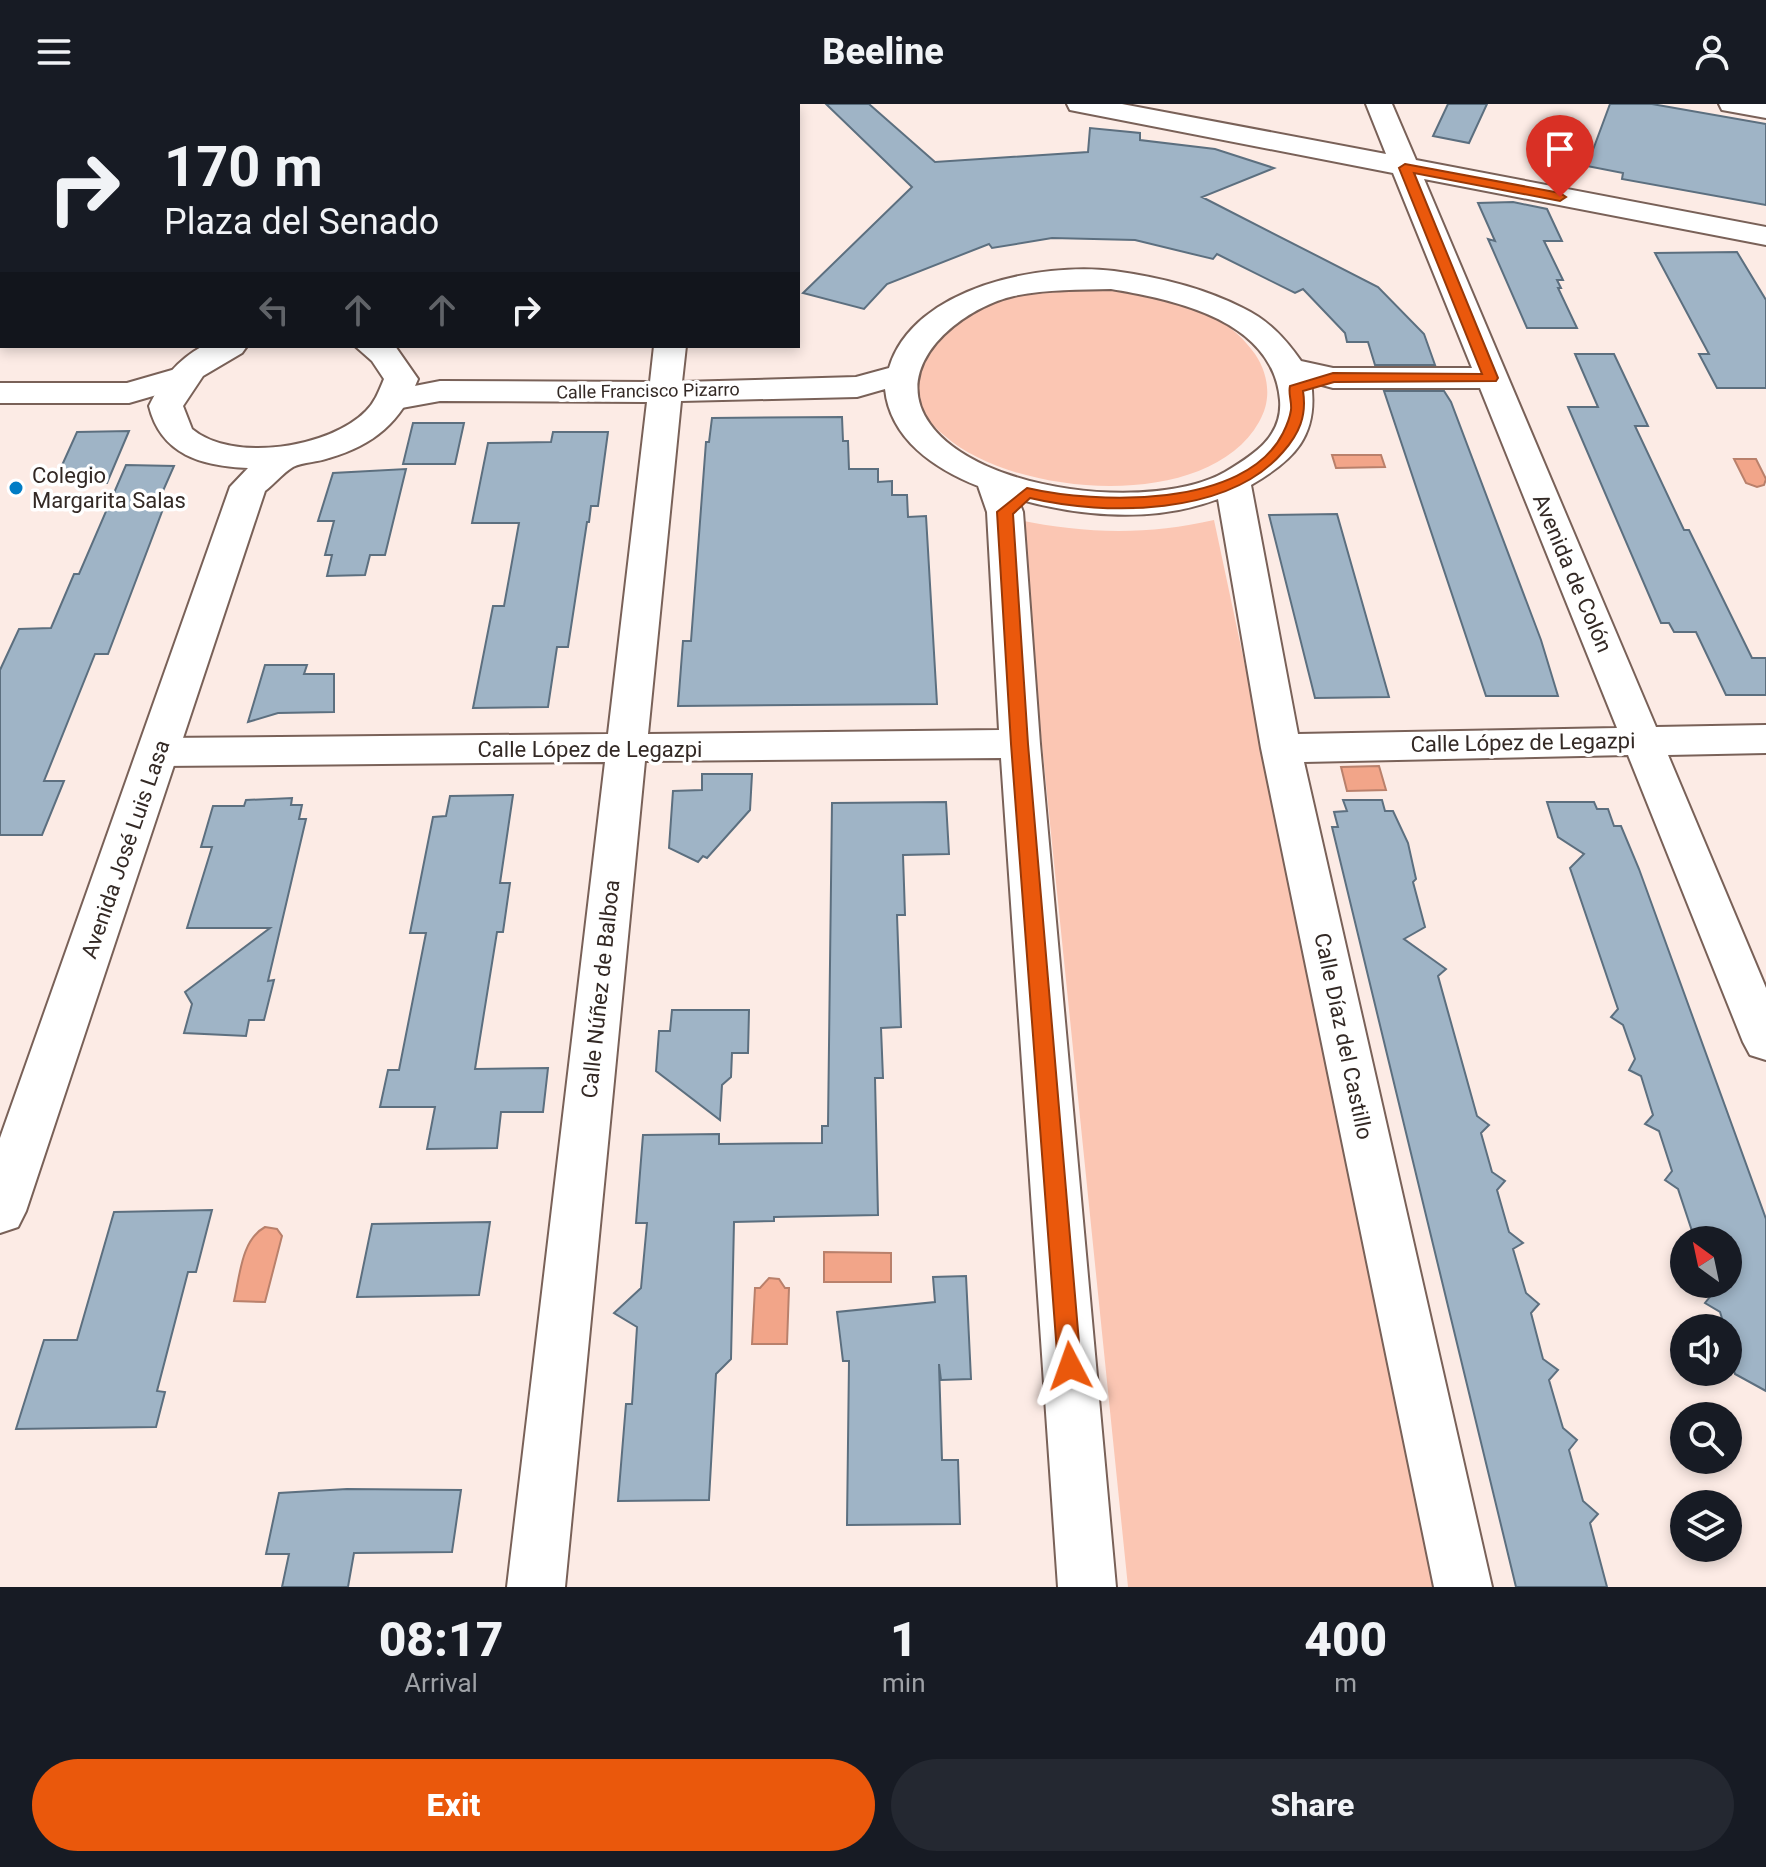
<!DOCTYPE html>
<html lang="en">
<head>
<meta charset="utf-8">
<style>
	:root { --surface:#171b24; --page:#242831; --text:#f1f3f6; --muted:#9ea1a6; --accent:#ea580c }
	body { margin:0; font-family:Roboto,sans-serif; background:var(--page); color:var(--text); height:100vh; display:flex; flex-direction:column; font-size:30px; white-space:nowrap }
	* { box-sizing:border-box; margin:0 }
	p { font-size:26px; color:var(--muted) }
	.icon { flex:none; width:44px; height:44px; fill:none; stroke:currentColor; stroke-width:2; stroke-linecap:round; stroke-linejoin:round }
	.map { position:relative; height:1483px; overflow:hidden }
	.drawer { display:flex; flex-direction:column; background:var(--surface); flex:1 }
	.drawer>* { flex:none }
	.banner { position:absolute; left:0px; top:0px; width:800px; height:244px; box-shadow:0 4px 12px #0003; background:#171b24; color:var(--text); overflow:hidden }
	.needle { width:52px; rotate:327deg }
	.buttons { position:absolute; left:1670px; top:1122px; display:grid; gap:16px }
	.buttons a { display:grid; place-items:center; width:72px; height:72px; border-radius:50%; background:var(--surface); box-shadow:0 4px 12px #0003; font-size:40px }
	.pin { position:absolute; display:grid; place-items:center; width:68px; height:68px; color:#fff; margin:-82px -34px; border-radius:50% 50% 50% 0; rotate:-45deg; box-shadow:0 0 8px #0007 }
	.pin .icon { rotate:45deg }
	.me { position:absolute; width:88px; margin:-44px; rotate:356deg; stroke-linejoin:round; filter:drop-shadow(0 0 6px #0008) }
	.turn { display:flex; align-items:center; gap:28px; height:168px; padding:0 32px; font-size:36px }
	.turn .icon { width:104px; height:104px; stroke-width:2.5 }
	.turn b { display:block; font-size:56px; line-height:68px }
	.lanes { display:flex; align-items:center; height:76px; padding:0 32px; background:#0003; justify-content:center; gap:40px; direction:ltr }
	.lanes .off { opacity:.35 }
	.eta { display:flex; justify-content:space-evenly; align-items:center; height:136px; text-align:center }
	.eta b { font-size:48px; font-weight:800; line-height:56px }
	.button { display:flex; gap:16px; margin-top:auto; padding:16px 32px }
	.button a { flex:1; height:92px; border-radius:48px; background:var(--accent); color:#fff; font-size:32px; font-weight:800; line-height:92px; text-align:center }
	.button a+a { background:var(--page); color:var(--text) }
	header { display:flex; justify-content:space-between; align-items:center; height:104px; padding:0 32px; background:var(--surface); font-size:36px; font-weight:800 }
	.map>svg:first-child { display:block }
</style>
</head>
<body>
<header><svg class="icon" aria-label="menu" viewBox="0 0 24 24"><path d="M4 6h16M4 12h16M4 18h16"/></svg>Beeline<svg class="icon" aria-label="person" viewBox="0 0 24 24"><circle cx="12" cy="8" r="4"/><path d="M4 21q1-7 8-7t8 7"/></svg></header>
<div class="map">
<svg width="1766" height="1483" viewBox="0 0 1766 1483">
	<rect width="100%" height="100%" fill="#fcebe5"/>
	<path fill="#fbc6b3" d="M1062 182C1126 185 1214 190 1255 250 1269 271 1272 296 1259 318 1208 409 1014 393 945 332 931 321 918 305 915 287 913 272 928 245 933 230L999 193Z
		M1019 416C1085 430 1149 431 1214 416L1441 1483H1128Z"/>
	<path fill="#f2a589" stroke="#b9806b" stroke-width="2" d="M1332 351H1381L1385 363 1336 364Z
		M1734 355H1756L1766 375 1764 381 1757 383 1746 379Z
		M1379 662 1386 686 1347 687 1341 663Z
		M265 1123 277 1125 282 1132 265 1198 234 1197C240 1172 241 1136 265 1123Z
		M824 1148 891 1149V1178H824Z
		M769 1174 779 1175 785 1184H789L787 1240H752L755 1184H760Z"/>
	<path fill="#9fb4c6" stroke="#5c6f7f" stroke-width="2" d="M826 0H869L935 58 1088 48 1090 24 1140 29V36L1215 45 1274 64 1202 93 1378 183 1424 230 1435 261H1375L1368 238H1347L1345 229 1303 185 1295 189 1217 150 1213 155 1135 136 1052 134 992 144 989 140 887 180 864 205 803 189 912 83Z
		M1448 0H1487L1469 39 1433 32Z
		M1610 0H1652L1766 20V101L1622 75 1623 69 1587 62Z
		M1513 98 1547 105 1562 137H1544L1563 176H1557L1561 184H1558L1577 224H1527L1488 135 1495 137 1478 99Z
		M1737 148 1766 196V284H1717L1699 250H1709L1655 149Z
		M1575 250H1614L1648 322H1635L1684 426H1689L1752 554H1766V591H1726L1696 528H1674L1669 519H1661L1568 303H1598Z
		M1384 287H1444L1451 298 1541 536 1558 592H1486Z
		M842 313 843 337H848L849 365H878V378L892 377V391H907L908 413 926 412 937 600 678 602 683 537H691L706 338H709L712 314Z
		M413 319H464L455 360H403Z
		M129 327 107 379H54L77 328Z
		M553 328H608L598 402H591L589 418H587L568 543H557L548 603 473 604 493 502H504L519 419H472L488 339 551 338Z
		M126 361 174 362 155 405H163L108 550H95L44 677H64L42 731H0V566L19 525 51 524 74 470H79Z
		M406 365 385 451H370L365 471 327 472 332 451H325L334 417H318L333 369Z
		M1337 410 1389 593 1315 594 1269 411Z
		M265 561H307L304 570H334V608L278 609 248 618Z
		M702 670H752L750 706 707 754 703 752 698 758 669 744 673 687 702 686Z
		M513 691 500 779H510L503 828H497L475 965 548 964 543 1008H501L497 1044 427 1045 435 1003H380L388 966H399L426 829H410L433 713 446 712 450 692Z
		M292 694 291 701H302L299 715H306L268 877 274 876 264 916H249L246 932 184 929 192 900 185 888 270 824H187L212 743H201L213 702H244L246 696Z
		M1343 696H1382L1385 707H1393L1408 739 1416 775 1413 778 1425 823 1404 835 1446 865 1438 872 1477 1012 1489 1021 1481 1029 1492 1068 1505 1077 1497 1086 1509 1128 1523 1139 1513 1145 1526 1189 1539 1200 1531 1209 1543 1255 1558 1266 1549 1276 1563 1324 1577 1336 1569 1346 1583 1397 1598 1410 1590 1419 1607 1483H1516L1332 723H1338L1334 708 1347 707Z
		M946 698 949 750 903 751 905 811H897L901 923 881 924 883 974H875L878 1111 774 1113V1117L734 1118 731 1255 716 1270 709 1396 618 1397 626 1300H632L637 1223 614 1209 641 1184 647 1119H636L643 1031 719 1030V1040L822 1039V1022H828L832 699Z
		M1547 698H1594L1597 705H1608L1614 722H1621L1639 765 1766 1115V1287L1735 1270 1728 1246V1224H1725L1720 1208 1705 1199 1713 1189 1710 1180H1728V1136H1695L1678 1085 1665 1076 1672 1067 1659 1027 1645 1020 1653 1011 1641 972 1629 966 1635 955 1623 921 1611 913 1618 905 1570 764 1584 750 1558 733Z
		M672 906H749L748 949H732L731 973 722 981 720 1016 656 967 659 927H670Z
		M212 1106 196 1168H188L157 1287 165 1288 156 1323 16 1325 44 1236H77L114 1108Z
		M490 1118 479 1191 357 1193 372 1120Z
		M966 1172 971 1275 941 1276 939 1260 942 1356H958L960 1420 847 1421 849 1257H843L837 1208 935 1198 933 1173Z
		M347 1385 461 1386 452 1448 354 1449 348 1483H282L289 1450H266L279 1389Z"/>
	<g fill="none" stroke-linecap="round" stroke-linejoin="round">
		<defs>
			<path id="street" d="M755 0H795L753 2Z
				M1067 0H1122L1386 50 1366 0H1392L1416 56 1766 123V141L1424 75 1656 623 1766 621V649L1668 651 1766 884V956L1750 951 1743 938 1628 651 1304 658 1492 1483H1434L1261 644 1218 395C1154 419 1082 413 1018 395L1023 408 1040 640 1116 1483H1058L1001 654 645 657 565 1483H507L605 658 159 662 145 658 139 648 145 638 159 634 608 630 647 298 440 297 396 305 384 302 380 295 384 288 440 277 650 278 654 242H686L682 278 856 273 889 264C913 183 1041 158 1114 167 1158 173 1204 184 1243 204 1268 216 1285 234 1301 257L1333 264H1472L1393 69 1080 8 1070 6ZM1111 185C1176 196 1273 216 1280 296 1283 333 1253 351 1225 368 1155 408 979 389 930 320 888 262 961 204 1014 192 1046 185 1079 186 1111 185ZM1311 278 1333 284H1480L1617 624 1298 630 1251 381C1294 356 1319 332 1311 278ZM885 285C890 335 935 365 978 382L987 408 999 626 648 630 681 297 857 293Z
				M1719 0H1766V14L1722 6Z
				M2 59V77L0 78V60Z
				M179 264 191 267 195 274 191 281 129 299H0V279H127Z"/>
			<path id="secondary" d="M203 242H247L242 249 203 272 183 302 192 325C232 359 330 344 366 307 375 298 379 287 384 275L372 257 355 242H395L418 275C401 318 374 341 329 354 319 358 303 358 293 363 283 369 274 380 265 387L26 1107 18 1123 0 1129V1034L230 383 248 364C202 362 161 351 149 302 162 276 177 256 203 242Z"/>
		</defs>
		<use href="#street" stroke="#796158" stroke-width="4"/>
		<use href="#secondary" stroke="#796158" stroke-width="4"/>
		<use href="#street" fill="#fff" fill-rule="evenodd"/>
		<use href="#secondary" fill="#fff" fill-rule="evenodd"/>
	</g>
	<path fill="#ea580c" stroke="#983908" stroke-width="2" d="M1405 60 1560 89 1566 93 1560 97 1414 69 1498 274 1496 277 1334 278 1303 287C1307 312 1299 330 1283 348 1228 412 1106 412 1030 394L1013 410 1028 640 1081 1262 1078 1269 1070 1272 1062 1269 1058 1262 1011 640 997 408 1027 384C1096 400 1245 405 1283 329 1286 323 1290 313 1291 306 1292 297 1288 290 1290 282L1333 269 1482 270 1399 64Z"/>
	<circle fill="#017cc5" stroke="#fff" stroke-width="3" cx="16" cy="384" r="8"/>
	<g text-anchor="middle" stroke-width="7" stroke-linejoin="round" paint-order="stroke">
		<g font-size="18" fill="#332925" stroke="#fff">
			<text transform="translate(648 287) rotate(-1)" y="6">Calle Francisco Pizarro</text>
		</g>
		<g font-size="22" fill="#332925" stroke="#fff" text-anchor="start">
			<text x="32" y="379">Colegio<tspan x="32" dy="25">Margarita Salas</tspan></text>
		</g>
		<g font-size="22" fill="#332925" stroke="#fff">
			<text transform="translate(1573 469) rotate(67)" y="8">Avenida de Colón</text>
			<text transform="translate(1523 638) rotate(-1)" y="8">Calle López de Legazpi</text>
			<text x="590" y="653">Calle López de Legazpi</text>
			<text transform="translate(125 745) rotate(-71)" y="8">Avenida José Luis Lasa</text>
			<text transform="translate(600 885) rotate(-84)" y="8">Calle Núñez de Balboa</text>
			<text transform="translate(1344 932) rotate(78)" y="8">Calle Díaz del Castillo</text>
		</g>
	</g>
</svg>
<div class="buttons">
<a><svg class="needle" viewBox="-14 -14 28 28"><path d="M0-13l5 13h-10z" fill="#e53935"/><path d="M0 13l5-13h-10z" fill="#9ea1a6"/></svg></a>
<a><svg class="icon" aria-label="sound" viewBox="0 0 24 24"><path d="M4 9h4l5-4v14l-5-4H4zM17 9q2 3 0 6"/></svg></a>
<a><svg class="icon" aria-label="search" viewBox="0 0 24 24"><circle cx="10" cy="10" r="6"/><path d="M15 15l6 6"/></svg></a>
<a><svg class="icon" aria-label="layers" viewBox="0 0 24 24"><path d="M12 4l9 5-9 5-9-5zM3 14l9 5 9-5"/></svg></a>
</div>
<div class="pin" style="left:1560px;top:93px;background:#d93025"><svg class="icon" aria-label="arrive" viewBox="0 0 24 24"><path d="M6 21V4h12l-3 4 3 4H6"/></svg></div>
<svg class="me" style="left:1070px;top:1262px" viewBox="-20 -20 40 40"><path d="M0-17L14 15 0 8-14 15z" fill="#ea580c" stroke="#fff" stroke-width="4"/></svg>
<div class="banner">
<div class="turn"><svg class="icon" aria-label="right" viewBox="0 0 24 24"><path d="M7 20v-9h11M14 6l5 5-5 5"/></svg><div><b>170 m</b>Plaza del Senado</div></div>
<div class="lanes"><svg class="icon off" aria-label="left" viewBox="0 0 24 24"><path d="M17 20v-9H6M10 6l-5 5 5 5"/></svg><svg class="icon off" aria-label="ahead" viewBox="0 0 24 24"><path d="M12 20V5M6 11l6-6 6 6"/></svg><svg class="icon off" aria-label="ahead" viewBox="0 0 24 24"><path d="M12 20V5M6 11l6-6 6 6"/></svg><svg class="icon" aria-label="right" viewBox="0 0 24 24"><path d="M7 20v-9h11M14 6l5 5-5 5"/></svg></div>
</div>
</div>
<section class="drawer">
<div class="eta">
<div><b>08:17</b><p>Arrival</p></div>
<div><b>1</b><p>min</p></div>
<div><b>400</b><p>m</p></div>
</div>
<div class="button"><a>Exit</a><a>Share</a></div>
</section>
</body>
</html>
